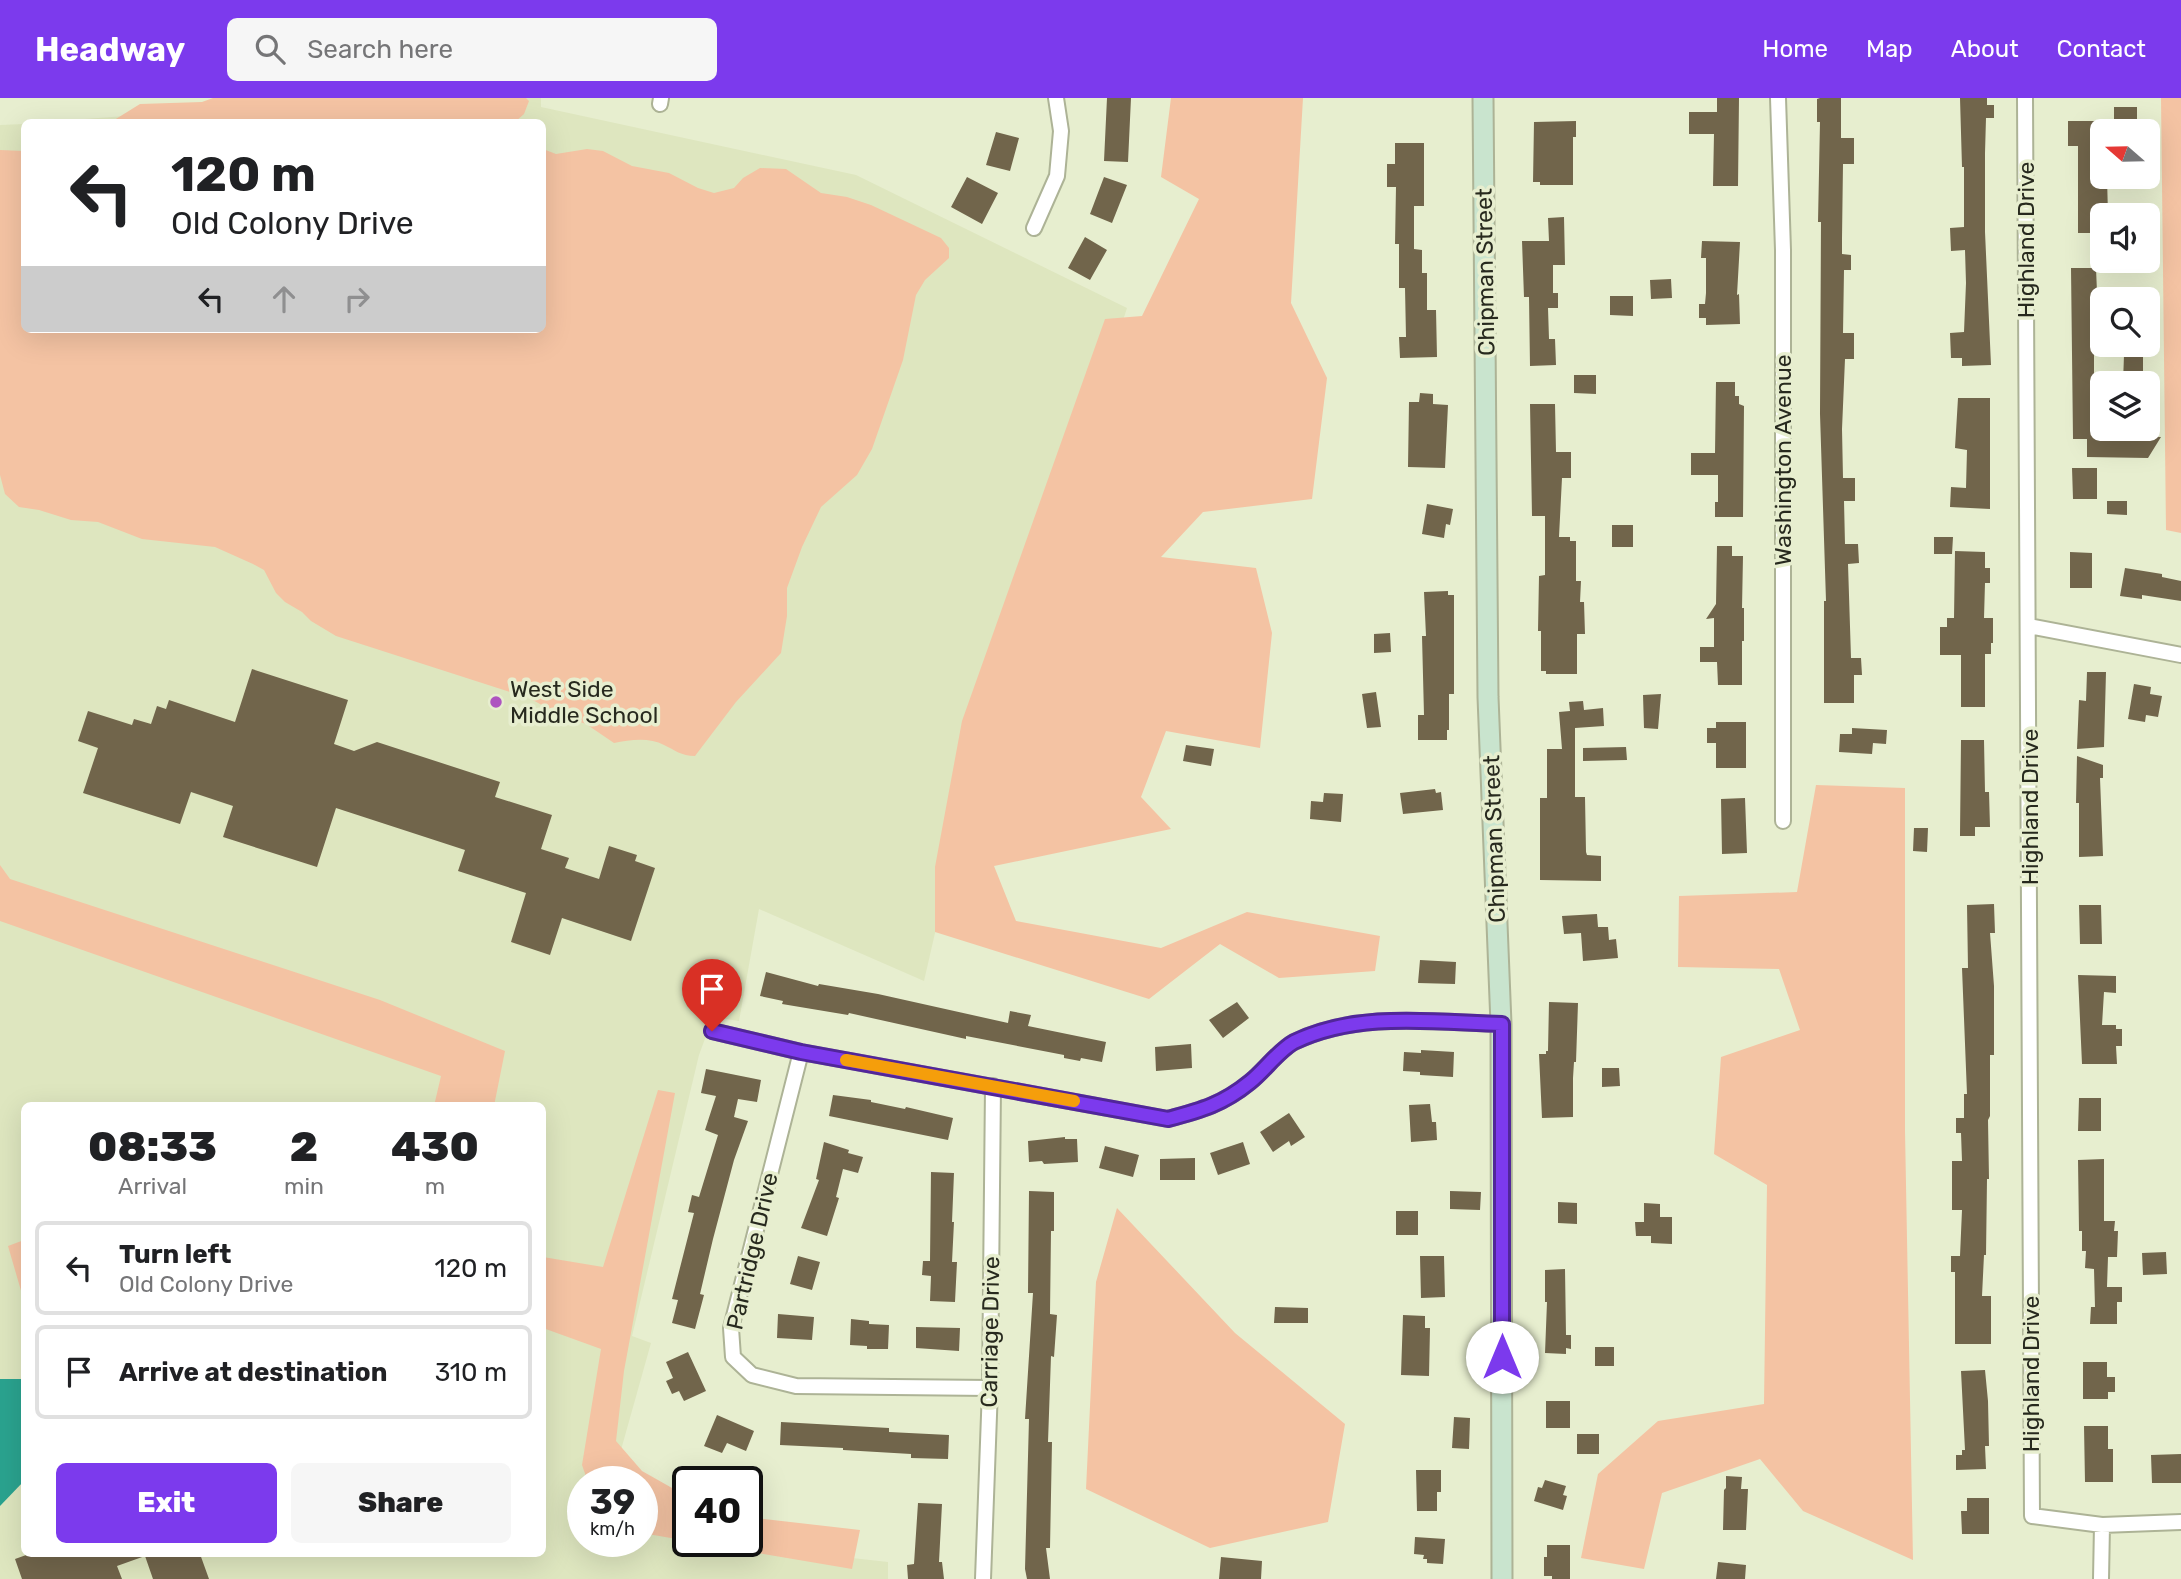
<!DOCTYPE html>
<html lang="en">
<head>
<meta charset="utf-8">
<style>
	:root { --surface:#fff; --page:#f6f6f6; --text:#202124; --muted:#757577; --line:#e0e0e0; --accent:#7c3aed }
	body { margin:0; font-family:Rubik,sans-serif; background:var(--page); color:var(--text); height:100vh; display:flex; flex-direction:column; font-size:26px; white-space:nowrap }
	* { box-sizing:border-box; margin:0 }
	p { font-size:23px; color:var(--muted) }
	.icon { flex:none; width:38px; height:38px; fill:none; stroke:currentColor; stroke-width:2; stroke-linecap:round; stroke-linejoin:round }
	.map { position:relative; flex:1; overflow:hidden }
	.drawer { position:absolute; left:21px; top:1004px; width:525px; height:455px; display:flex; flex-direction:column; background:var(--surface); border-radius:10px; box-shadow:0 7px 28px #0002 }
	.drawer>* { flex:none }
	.guide { position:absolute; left:21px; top:21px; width:525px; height:214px; border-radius:10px; box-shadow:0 7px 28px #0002; background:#fff; color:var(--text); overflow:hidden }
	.needle { width:46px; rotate:290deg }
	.buttons { position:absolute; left:2090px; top:21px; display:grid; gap:14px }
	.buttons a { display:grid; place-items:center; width:70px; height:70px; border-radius:10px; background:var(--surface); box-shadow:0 7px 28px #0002; font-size:35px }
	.speed { position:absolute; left:567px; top:1368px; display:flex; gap:14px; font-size:35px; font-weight:700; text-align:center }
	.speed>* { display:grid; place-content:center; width:91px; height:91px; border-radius:50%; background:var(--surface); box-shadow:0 7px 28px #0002; line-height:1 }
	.speed small { font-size:18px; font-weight:400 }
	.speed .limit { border:4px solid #111; border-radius:10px; background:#fff; color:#111 }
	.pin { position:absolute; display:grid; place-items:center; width:60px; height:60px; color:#fff; margin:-72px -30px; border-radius:50% 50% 50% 0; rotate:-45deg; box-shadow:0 0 7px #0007 }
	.pin .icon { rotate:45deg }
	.me { position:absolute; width:77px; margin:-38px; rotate:0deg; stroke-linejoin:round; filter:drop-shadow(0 0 5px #0008) }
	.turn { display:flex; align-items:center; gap:24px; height:147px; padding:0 35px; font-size:32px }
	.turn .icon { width:91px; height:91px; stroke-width:2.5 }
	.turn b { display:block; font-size:49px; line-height:60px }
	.lanes { display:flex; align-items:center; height:66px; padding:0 35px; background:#0003; justify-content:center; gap:35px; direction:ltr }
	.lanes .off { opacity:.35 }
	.eta { display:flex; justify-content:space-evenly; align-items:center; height:119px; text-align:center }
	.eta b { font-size:42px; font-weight:800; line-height:49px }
	.button { display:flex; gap:14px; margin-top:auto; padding:14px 35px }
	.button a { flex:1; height:80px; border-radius:10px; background:var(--accent); color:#fff; font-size:28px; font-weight:800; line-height:80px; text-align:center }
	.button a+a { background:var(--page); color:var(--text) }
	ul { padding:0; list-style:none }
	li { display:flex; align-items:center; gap:21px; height:94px; margin:0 14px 10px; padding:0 21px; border:4px solid var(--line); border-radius:10px }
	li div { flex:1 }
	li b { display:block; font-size:26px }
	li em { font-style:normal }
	header { display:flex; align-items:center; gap:42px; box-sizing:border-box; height:98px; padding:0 35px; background:var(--accent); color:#fff }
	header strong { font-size:33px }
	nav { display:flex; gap:38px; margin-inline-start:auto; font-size:24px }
	.search { width:490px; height:63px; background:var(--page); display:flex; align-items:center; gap:18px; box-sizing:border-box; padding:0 24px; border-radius:10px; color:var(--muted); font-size:26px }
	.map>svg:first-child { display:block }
</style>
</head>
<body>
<header>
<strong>Headway</strong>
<div class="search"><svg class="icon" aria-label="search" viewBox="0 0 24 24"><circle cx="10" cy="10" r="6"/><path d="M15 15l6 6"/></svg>Search here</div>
<nav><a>Home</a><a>Map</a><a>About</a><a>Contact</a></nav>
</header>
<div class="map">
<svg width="2181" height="1481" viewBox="0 0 2181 1481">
	<rect width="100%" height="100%" fill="#e7eecf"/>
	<path fill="#dee6bf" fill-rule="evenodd" d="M224 0H541V9L856 77 1127 210 1034 495 973 669 924 883 759 811 739 923 713 919 699 957 632 1238 651 1245 612 1384H583V1444H642V1387L688 1425V1444H747L834 1458 888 1464V1481H0V27L24 26V231H542V24H43L222 11ZM24 1008H542V1456H24Z"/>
	<path fill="#f4c3a3" d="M213 0H526L529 3 524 16 515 24H111L140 6 202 4Z
		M1171 0H1303L1291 205 1327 280 1312 401 1203 414 1161 459 1256 470 1272 535 1260 650 1166 633 1141 699 1171 731 994 768 1016 823 1161 850 1247 814 1380 838 1375 873 1279 880 1220 846 1149 901 935 834V769L962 623 1105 221 1142 218 1199 101 1161 79Z
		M2161 0H2181V435L2166 432Z
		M543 51 556 56 587 51 603 53 632 68 669 75 698 90 714 95 734 90 743 80 760 70 786 71 821 95 847 99 871 107 941 140 949 150V160L925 182 916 197 903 262 872 351 857 377 821 409 802 449 787 490V518L781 555 736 604 695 658C681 658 675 652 664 647 649 639 630 642 614 645L586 626 562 618 529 600 336 538 311 523 302 514 285 504 276 495 264 472 253 466 215 449 142 441 98 424 71 422 39 412 19 409 5 396 0 377V52L24 53V231H542Z
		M1816 687 1905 690V1033L1913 1462 1803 1413 1760 1361 1662 1395 1644 1471 1581 1460 1598 1376 1658 1323 1764 1306 1767 1087 1714 1056 1721 959 1800 932 1779 871 1678 869 1679 798 1797 794Z
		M0 767 10 781 380 902 505 953 494 1008H434L441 978 0 823Z
		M658 992 675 995 624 1273 616 1343 642 1373 688 1399V1443L642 1435V1384H588L582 1367 601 1251 543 1230V1159L603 1169Z
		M1117 1110 1235 1235 1345 1326 1328 1424 1210 1450 1086 1391 1096 1184Z
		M24 1142V1203L8 1148Z
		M747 1419 860 1432 852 1471 693 1444H747Z"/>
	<path fill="#2aa38f" d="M0 1281H24V1383L0 1408Z"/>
	<path fill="#71654b" d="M1107 0H1131L1128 64 1104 63Z
		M1717 0H1739L1738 88H1713L1714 36H1689V14H1717Z
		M1820 0H1841V40H1854V66H1843L1842 140V156L1851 157V172H1844L1843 235H1854V261H1845L1842 331 1843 380H1855V403H1844L1845 446H1858L1859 465 1848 466 1851 560H1861L1862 577H1854V605H1824V503H1826L1820 316 1821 124H1818L1820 24H1817V1Z
		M1960 0H1987V7H1994V20H1986L1985 55V134L1991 267 1962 268V260H1951L1950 235 1964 234 1966 185 1965 152 1951 153 1950 130 1964 129V69H1962Z
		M2114 9H2137V26L2114 27Z
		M1576 23V39H1573V87H1540V84H1533L1534 24Z
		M2068 23H2100L2099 70H2102V79H2107L2108 117H2102V135H2078V48H2068Z
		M996 34 1019 40 1010 73 986 67Z
		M1395 45H1424V108H1414V151L1422 152V175H1427V212H1436L1437 259 1400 260 1399 239H1406L1405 190H1399V146H1395L1396 89H1387V66H1395Z
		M967 79 998 95 982 126 951 109Z
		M1104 79 1127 87 1112 125 1090 116Z
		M1564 119 1565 167H1553V195H1558V210H1548L1549 241H1555L1556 267 1530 268 1529 199H1524L1522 143H1549L1548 120Z
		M1085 139 1107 152 1090 182 1068 170Z
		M1702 143 1740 144 1737 197 1739 196 1740 226 1706 227V220H1699V206H1705L1706 195V160H1701Z
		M2071 170H2096L2099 243H2094V314H2097V337L2161 339 2148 360 2087 359V341H2073Z
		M1671 181 1672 200 1651 201 1650 182Z
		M1610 198H1633V218L1610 217Z
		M2124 257H2143V285H2123Z
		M1574 277H1596V296L1574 295Z
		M1716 284H1735V298H1739V306L1744 308 1743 419H1715V404H1718V377H1691V355H1715Z
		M1420 295 1433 296V306L1448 307 1445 370 1408 369 1409 304H1419Z
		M1958 300H1990V411L1950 409 1951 389 1966 390 1967 352 1955 350Z
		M1530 306H1555L1556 354H1571V380H1562L1559 439H1570V443H1576V483H1581L1580 504H1584L1585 536H1577V576H1546V573H1541V533H1538L1539 478 1545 477V418H1532Z
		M2072 370H2097V401H2073Z
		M2107 403H2127V417L2107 416Z
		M1427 406 1453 411 1450 427 1446 426 1444 440 1422 436Z
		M1612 427H1633V449H1612Z
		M1934 439H1953L1952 456H1934Z
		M1717 448H1732V458H1743L1742 510H1744V543H1742V587H1718L1717 564H1700V549H1714V520L1706 521 1716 506Z
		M1955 453 1985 454V470H1990V485H1985L1984 520H1993V545H1991V556H1985V609H1961V557H1940V529H1947V520H1954Z
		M2070 454 2092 455V490H2070Z
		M2125 470 2162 476V479L2181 483V503L2142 497V501L2120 498Z
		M1448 493V497H1454V596H1449V632H1447V642H1418V617H1424L1422 538H1426L1424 494Z
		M1390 535 1391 554 1374 555V536Z
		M252 571 348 602 334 646 354 653 377 644 500 684 495 699 552 717 541 751 569 760 565 770 599 781 609 748 637 757 635 763 655 770 631 843 562 820 550 857 511 844 526 795 458 773 465 752 336 710 317 769 223 739 233 708 191 694 180 726 83 695 98 650 78 643 88 613 132 627 134 621 151 626 157 608 166 611 169 602 235 624Z
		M2087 574H2106L2104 649 2077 651 2079 602 2086 603Z
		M2134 586 2151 589 2150 596 2162 598 2158 619 2146 617 2145 624 2128 621Z
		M1376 594 1381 629 1367 630 1362 596Z
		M1661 596 1658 631 1644 630 1643 597Z
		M1583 603 1584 612 1603 610 1604 628 1575 630V699H1585L1586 754 1587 757 1601 758V783L1540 782V700H1547V651H1562L1559 614 1570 613 1569 604Z
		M1716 624H1746V670H1716V645H1707V630H1716Z
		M1852 630 1887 632 1886 646 1873 645 1872 656 1839 654 1840 636H1852Z
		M1961 642H1984L1985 694H1989L1990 729H1975V738H1960Z
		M1186 647 1214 651 1211 668 1183 663Z
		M1626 649 1627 662 1583 663V650Z
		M2077 658 2103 667V680H2100L2103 758 2079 759V705H2076Z
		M1435 691 1436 695 1441 694 1443 712 1403 716 1400 695Z
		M1324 695 1343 696 1341 724 1310 721 1311 703 1323 704Z
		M1745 700 1747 755 1722 756 1721 701Z
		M1914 730H1928L1927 754 1913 753Z
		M1994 806 1995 835H1990L1994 888V957H1990V1018L1988 1022 1989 1081H1987L1986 1157H1984L1982 1198H1991V1246H1955V1174H1951V1158H1960L1962 1112H1952V1063H1962L1961 1035H1956V1020H1964V996H1967L1962 870H1968L1967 807Z
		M2079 807H2101L2102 846H2080Z
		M1597 816 1598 829H1608L1609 842 1616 841 1618 860 1583 863 1581 835 1564 836 1562 818Z
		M1420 862 1456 864 1455 886 1418 885Z
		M766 874 818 888 819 886 878 896 1008 925 1010 913 1031 917 1028 928 1106 944 1102 964 1081 960 1080 963 1064 960V957L966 938V941L849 915 848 917 782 906 783 903 760 898Z
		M2078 877 2116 878V895L2104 894 2102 927H2116V931H2122V948H2116L2117 966H2082Z
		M1237 904 1249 920 1223 940 1209 922Z
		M1549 904 1578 905 1576 964H1574L1573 980V1019L1542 1020 1539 956H1546V953H1548Z
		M1191 946 1192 970 1156 973 1155 949Z
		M1421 952 1454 954 1453 979 1420 977V974L1403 973 1404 954 1421 955Z
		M1602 970H1619L1620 988 1602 989Z
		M706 971 761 982 757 1004 738 1001 734 1019 748 1023 734 1062 713 1141 700 1196 704 1197 695 1231 672 1225 678 1202 672 1201 694 1115 688 1114 692 1097 699 1099 718 1037 705 1032 716 998 701 995Z
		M833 997 871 1002V1004L905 1011 906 1009 953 1020 948 1042 829 1018Z
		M2079 1000H2101V1033H2078Z
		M1430 1006 1432 1024H1436L1437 1042 1411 1044 1409 1007Z
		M1289 1015 1305 1039 1291 1048 1289 1043 1273 1054 1260 1034Z
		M1065 1039V1041H1077L1078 1064 1044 1066 1042 1063 1029 1064 1028 1043Z
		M824 1044 849 1052 848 1055 863 1059 858 1075 843 1071 836 1099 839 1100 827 1138 801 1130 819 1082 816 1081Z
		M1243 1044 1250 1066 1218 1077 1210 1055Z
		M1105 1048 1139 1057 1133 1079 1099 1070Z
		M1195 1060V1082H1160V1061Z
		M2104 1061V1123H2115L2114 1133H2118L2117 1159H2108L2107 1189H2122V1204H2117V1226H2090L2091 1209H2095L2094 1171 2085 1170 2086 1153H2082V1133H2079L2078 1062Z
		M931 1074 954 1075 952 1124H954L952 1164H957L955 1204 930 1203 931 1178 922 1177 923 1163H930Z
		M1029 1093 1054 1094V1133H1051L1050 1216 1057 1217 1054 1259 1051 1258 1048 1344H1052L1050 1450H1046L1050 1481H1027L1025 1471 1029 1321H1025L1033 1195H1028Z
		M1450 1093 1481 1094 1480 1112 1450 1111Z
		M1558 1104 1577 1105V1126L1558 1125Z
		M1644 1105 1660 1106V1119H1672V1146L1651 1145V1138H1636L1635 1124H1644Z
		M1396 1113H1418V1137H1396Z
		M2166 1154 2167 1176 2143 1177 2142 1155Z
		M798 1158 820 1164 812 1192 790 1186Z
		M1420 1158H1444L1445 1199 1421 1200Z
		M1565 1171 1566 1237H1571V1251L1566 1250V1256L1545 1255 1547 1204H1545V1172Z
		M1275 1209 1308 1210V1225H1274Z
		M778 1216 814 1219 812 1242 777 1240Z
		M1403 1217 1425 1218V1230H1430L1429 1278 1401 1277Z
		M851 1221 869 1223V1226L889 1227 888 1251H867V1248L850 1247Z
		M916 1229 960 1230 959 1253 916 1250Z
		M1595 1249H1614V1268H1595Z
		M688 1254 706 1293 684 1303 679 1293 672 1296 666 1283 673 1280 666 1264Z
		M2083 1264H2107V1279H2115V1294H2108V1301H2083Z
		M1985 1272 1988 1303 1989 1348H1985L1986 1371 1956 1372V1357H1962V1352H1965L1961 1273Z
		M1546 1303H1570V1330H1546Z
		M717 1317 754 1333 746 1353 727 1345 722 1355 704 1348Z
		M1454 1319 1470 1320 1469 1351 1452 1350Z
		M781 1324 889 1330V1334L949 1337 948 1361 911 1360V1356L843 1352V1350L780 1347Z
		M2084 1328H2108V1351H2113V1384H2085Z
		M1577 1336H1599V1356H1577Z
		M2181 1356V1385H2152L2151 1357Z
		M1416 1372H1441V1394H1437V1413H1417Z
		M1726 1378 1742 1379 1741 1391H1748L1746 1432H1723L1724 1392 1726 1390Z
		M1545 1382 1566 1388 1563 1397 1567 1398 1563 1412 1534 1403 1538 1389 1542 1390Z
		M1967 1400H1989V1436H1962L1961 1413H1967Z
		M918 1405 942 1406 939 1464H942L944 1481H908L907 1467 914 1466Z
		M1415 1439 1445 1441 1443 1466 1427 1465V1461H1423L1424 1457 1414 1456Z
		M1547 1447H1570V1481H1552V1478H1544V1459H1547Z
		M29 1456H200L209 1481H153L145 1458 117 1468 122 1481H22L15 1461Z
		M1221 1459 1262 1463 1261 1481H1219Z
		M1718 1464 1746 1467 1745 1481H1716Z"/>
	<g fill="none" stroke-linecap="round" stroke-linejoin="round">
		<defs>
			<path id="street" d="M1778 0 1783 152V723
				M2025 0 2032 1418 2102 1427 2181 1424
				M660 6 661 0
				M1034 130 1057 78 1061 33 1056 0
				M2029 528 2181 557
				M712 933 801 954 1168 1021C1202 1012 1223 1006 1250 984 1265 972 1278 953 1294 944 1358 913 1433 924 1501 926
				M801 954 731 1230 733 1259 752 1277 796 1288 990 1290
				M983 1481 990 1290 993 988
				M2101 1481 2102 1427"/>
			<path id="secondary" d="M1483 0 1488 599 1501 926 1502 1481"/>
		</defs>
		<use href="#street" stroke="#adb396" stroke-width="18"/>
		<use href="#secondary" stroke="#adb396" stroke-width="23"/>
		<use href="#street" stroke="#fff" stroke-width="14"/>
		<use href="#secondary" stroke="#c9e4ce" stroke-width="19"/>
	</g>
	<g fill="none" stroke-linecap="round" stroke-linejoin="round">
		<defs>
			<path id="route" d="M712 933 801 954 1168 1021C1202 1012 1223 1006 1250 984 1265 972 1278 953 1294 944 1358 913 1433 924 1502 926V1259"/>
		</defs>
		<use href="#route" stroke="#51269a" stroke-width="18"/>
		<use href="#route" stroke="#7c3aed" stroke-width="12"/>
		<path stroke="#f59e0b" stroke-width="12" d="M846 962 1074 1003"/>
	</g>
	<circle fill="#ae54c0" stroke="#e7eecf" stroke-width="2.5" cx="496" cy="604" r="7"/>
	<g text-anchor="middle" stroke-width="7" stroke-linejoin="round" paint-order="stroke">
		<g font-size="23" fill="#27291e" stroke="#e7eecf">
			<text transform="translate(2026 142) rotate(-90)" y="8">Highland Drive</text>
			<text transform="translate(1485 174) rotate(-91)" y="8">Chipman Street</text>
			<text transform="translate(1783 362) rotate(-90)" y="8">Washington Avenue</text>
			<text transform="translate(2030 709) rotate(-90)" y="8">Highland Drive</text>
			<text transform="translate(1494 741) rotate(-92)" y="8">Chipman Street</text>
			<text transform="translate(752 1153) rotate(-77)" y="8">Partridge Drive</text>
			<text transform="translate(990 1234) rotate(-89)" y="8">Carriage Drive</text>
			<text transform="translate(2031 1276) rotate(-90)" y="8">Highland Drive</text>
		</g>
		<g font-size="23" fill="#27291e" stroke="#e7eecf" text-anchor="start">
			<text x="510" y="599">West Side<tspan x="510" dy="26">Middle School</tspan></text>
		</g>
	</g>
</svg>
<div class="buttons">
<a><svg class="needle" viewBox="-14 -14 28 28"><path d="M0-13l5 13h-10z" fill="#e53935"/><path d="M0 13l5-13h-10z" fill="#757577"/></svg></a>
<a><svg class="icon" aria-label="sound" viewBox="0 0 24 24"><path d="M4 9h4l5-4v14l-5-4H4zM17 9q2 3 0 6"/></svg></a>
<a><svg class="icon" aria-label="search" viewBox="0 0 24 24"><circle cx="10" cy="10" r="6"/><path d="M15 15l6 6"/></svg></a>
<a><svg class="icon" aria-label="layers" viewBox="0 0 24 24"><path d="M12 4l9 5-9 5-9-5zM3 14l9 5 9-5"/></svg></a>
</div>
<div class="speed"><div>39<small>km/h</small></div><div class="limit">40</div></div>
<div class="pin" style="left:712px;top:933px;background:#d93025"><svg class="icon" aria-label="arrive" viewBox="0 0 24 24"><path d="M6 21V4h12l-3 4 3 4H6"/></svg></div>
<svg class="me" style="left:1502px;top:1259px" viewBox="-20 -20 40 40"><circle r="19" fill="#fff"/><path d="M0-13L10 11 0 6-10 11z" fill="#7c3aed"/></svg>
<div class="guide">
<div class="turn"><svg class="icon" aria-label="left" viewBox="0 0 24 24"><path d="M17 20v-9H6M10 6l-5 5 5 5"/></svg><div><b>120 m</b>Old Colony Drive</div></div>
<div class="lanes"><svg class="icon" aria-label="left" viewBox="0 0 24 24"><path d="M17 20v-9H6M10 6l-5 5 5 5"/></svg><svg class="icon off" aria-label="ahead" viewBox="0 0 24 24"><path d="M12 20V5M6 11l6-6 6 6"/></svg><svg class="icon off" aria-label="right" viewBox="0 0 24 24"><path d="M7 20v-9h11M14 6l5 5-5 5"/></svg></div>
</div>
<section class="drawer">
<div class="eta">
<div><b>08:33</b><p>Arrival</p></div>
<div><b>2</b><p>min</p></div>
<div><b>430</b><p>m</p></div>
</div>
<ul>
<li><svg class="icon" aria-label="left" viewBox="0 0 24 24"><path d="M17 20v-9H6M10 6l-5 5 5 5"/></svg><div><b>Turn left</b><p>Old Colony Drive</p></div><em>120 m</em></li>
<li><svg class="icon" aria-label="arrive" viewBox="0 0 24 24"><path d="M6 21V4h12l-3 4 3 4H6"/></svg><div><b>Arrive at destination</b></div><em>310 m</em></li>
</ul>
<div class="button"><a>Exit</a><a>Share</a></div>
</section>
</div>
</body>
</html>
